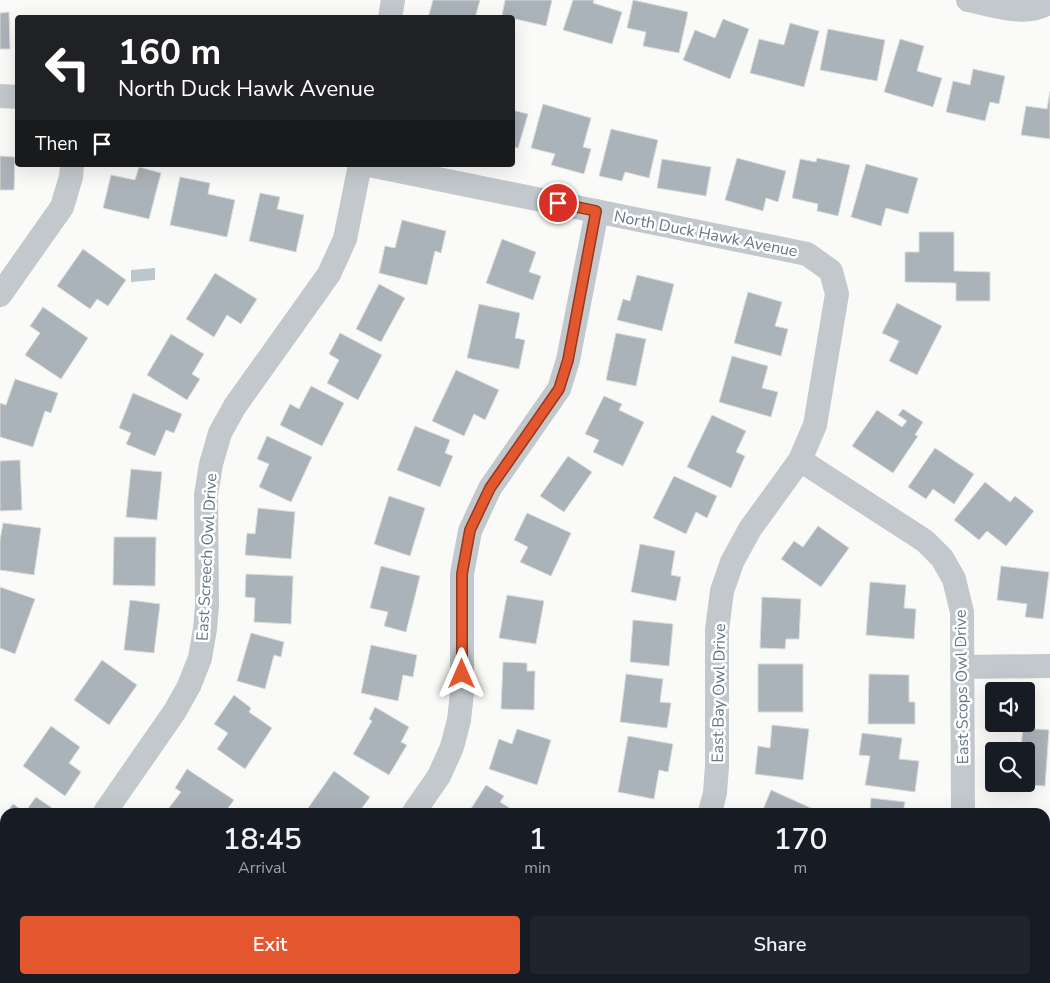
<!DOCTYPE html>
<html lang="en">
<head>
<meta charset="utf-8">
<style>
	:root { --surface:#171b24; --page:#20242c; --text:#f1f3f6; --muted:#9ea1a6; --accent:#e4572e }
	body { margin:0; font-family:"Nunito Sans",sans-serif; background:var(--page); color:var(--text); height:100vh; display:flex; flex-direction:column; font-size:19px; white-space:nowrap }
	* { box-sizing:border-box; margin:0 }
	p { font-size:16px; color:var(--muted) }
	.icon { flex:none; width:28px; height:28px; fill:none; stroke:currentColor; stroke-width:2; stroke-linecap:round; stroke-linejoin:round }
	.map { position:relative; flex:1; overflow:hidden }
	.panel { position:absolute; left:0px; top:808px; width:1050px; height:176px; display:flex; flex-direction:column; background:var(--surface); border-radius:15px 15px 0 0; box-shadow:0 5px 20px #0002 }
	.panel>* { flex:none }
	.banner { position:absolute; left:15px; top:15px; width:500px; height:152px; border-radius:5px; box-shadow:0 5px 20px #0002; background:#202124; color:#fff; overflow:hidden }
	.controls { position:absolute; left:985px; top:682px; display:grid; gap:10px }
	.controls a { display:grid; place-items:center; width:50px; height:50px; border-radius:5px; background:var(--surface); box-shadow:0 5px 20px #0002; font-size:25px }
	.pin { position:absolute; display:grid; place-items:center; width:42px; height:42px; color:#fff; margin:-21px; border:2px solid #fff; border-radius:50%; box-shadow:0 1px 5px #0007 }
	.me { position:absolute; width:55px; margin:-28px; rotate:0deg; stroke-linejoin:round; filter:drop-shadow(0 0 4px #0008) }
	.turn { display:flex; align-items:center; gap:18px; height:105px; padding:0 20px; font-size:22px }
	.turn .icon { width:65px; height:65px; stroke-width:2.5 }
	.turn b { display:block; font-size:35px; line-height:42px }
	.then { display:flex; align-items:center; height:48px; padding:0 20px; background:#0003; gap:10px; font-size:19px }
	.eta { display:flex; justify-content:space-evenly; align-items:center; height:85px; text-align:center }
	.eta b { font-size:30px; font-weight:600; line-height:35px }
	.action { display:flex; gap:10px; margin-top:auto; padding:10px 20px }
	.action a { flex:1; height:58px; border-radius:5px; background:var(--accent); color:#fff; font-size:20px; font-weight:600; line-height:58px; text-align:center }
	.action a+a { background:var(--page); color:var(--text) }
	.map>svg:first-child { display:block }
</style>
</head>
<body>
<div class="map">
<svg width="1050" height="983" viewBox="0 0 1050 983">
	<rect width="100%" height="100%" fill="#fafaf8"/>
	<path fill="#bbc7cb" d="M155 268V280L131 282V270Z"/>
	<path fill="#aab3b9" stroke="#dcdcda" d="M433 0H480L475 18H428Z
		M505 0H552L546 26 502 16Z
		M573 0H594L593 3 622 12 612 44 563 30Z
		M633 0 688 12 679 53 643 46 646 32 627 28Z
		M9 12 10 49H0V13Z
		M723 19 749 29 730 79 683 60 695 30 715 38Z
		M790 23 819 31 804 87 750 73 759 39 784 45Z
		M828 29 885 40 877 81 820 70Z
		M900 39 924 46 917 71 942 78 933 107 884 92Z
		M973 69 1005 76 999 104 990 102 985 121 946 112 953 81 970 85Z
		M1050 91V139L1021 135 1026 106 1047 109Z
		M543 104 591 118 583 147 591 149 584 174 551 165 555 154 531 148Z
		M512 110 528 114 518 148 512 147Z
		M611 129 658 140 649 178 625 172 622 181 599 176Z
		M0 156 15 157 14 190H0Z
		M737 158 786 171 778 202 766 198 763 211 725 200Z
		M817 158 850 165 838 216 817 211 818 204 792 198 800 159 816 162Z
		M662 159 711 167 706 196 657 188Z
		M866 164 918 178 908 214 886 208 881 226 851 217Z
		M139 167 161 173 149 219 103 208 111 175 135 180Z
		M180 177 210 183 208 194 235 200 227 237 170 225Z
		M260 193 280 197 277 209 304 215 296 252 249 241Z
		M402 220 446 231 441 253 435 251 427 285 379 273 385 246 395 248Z
		M919 232H954V271L990 272V301H956V283L905 282V252H919Z
		M502 239 536 252 529 272 541 276 533 300 486 283Z
		M83 249 126 280 108 306 97 299 90 309 57 286Z
		M215 273 257 299 241 324 227 315 214 337 186 319Z
		M637 275 674 284 662 331 617 320 623 299 630 301Z
		M379 284 405 298 381 342 356 329Z
		M748 292 782 302 775 326 788 329 781 356 734 343Z
		M897 303 942 326 917 375 889 361 899 341 882 333Z
		M479 304 520 313 515 338 525 340 519 369 467 358Z
		M43 307 88 338 61 379 25 355 40 333 30 326Z
		M340 333 382 355 358 400 327 383 339 360 329 354Z
		M616 333 646 339 636 386 606 380Z
		M171 334 204 354 192 374 200 379 187 400 147 375Z
		M732 356 768 366 762 388 778 392 771 417 719 402Z
		M456 370 499 390 485 420 474 414 464 436 432 421Z
		M15 379 58 393 51 413 45 411 33 447 0 437V403L6 405Z
		M311 386 344 403 322 446 280 425 290 404 299 409Z
		M133 393 182 414 174 433 166 430 155 456 126 444 131 433 119 428Z
		M604 396 622 404 619 410 644 422 623 466 593 452 599 440 585 434Z
		M903 409 923 422 915 435 918 436 893 473 852 446 877 410 902 427 907 421 898 415Z
		M712 415 746 431 736 452 745 456 731 488 687 467Z
		M415 426 450 440 445 453 453 456 440 487 397 470Z
		M267 436 312 457 291 502 259 487 269 464 257 459Z
		M935 448 974 474 954 504 933 489 926 499 908 487Z
		M568 456 592 472 564 512 540 496Z
		M20 460 22 510 0 511V461Z
		M131 469 162 472 157 520 126 517Z
		M674 476 717 496 707 518 696 512 686 534 653 518Z
		M985 482 1010 502 1015 496 1034 511 1006 546 987 531 979 540 954 520Z
		M389 496 425 508 410 556 374 544Z
		M258 508 295 512 291 559 245 555 247 533 255 534Z
		M527 513 571 533 551 576 520 562 528 547 514 540Z
		M3 523 41 528 34 575 0 570V540Z
		M818 526 849 548 821 587 781 559 794 541 803 547Z
		M114 537H156L155 586 113 585Z
		M640 544 675 551 671 575 681 577 676 601 631 592Z
		M381 566 420 576 406 632 384 626 388 612 370 608Z
		M1001 566 1049 572 1043 619 1025 617 1027 604 997 600Z
		M246 574 293 576 291 624 254 622 255 598 245 597Z
		M870 582 906 585 904 608 916 609 914 639 866 635Z
		M0 587 35 599 15 654 0 648Z
		M507 595 544 601 536 644 499 638Z
		M762 597 801 599 799 639H786L785 649 760 648Z
		M130 600 160 604 154 653 124 650Z
		M633 620 673 624 669 666 630 662Z
		M251 633 284 642 281 657 274 655 265 689 237 681Z
		M371 645 417 655 413 677 403 675 398 701 361 693Z
		M102 660 137 685 109 725 74 700Z
		M503 662 527 663V671H535L534 710 501 709Z
		M758 664H803V712H758Z
		M626 674 663 679 660 702 671 703 667 728 620 722Z
		M869 674 909 675V702H915V724H868Z
		M234 695 251 708 249 712 272 728 245 769 217 749 228 733 214 724Z
		M375 707 409 727 401 742 407 745 389 775 353 754 372 721 369 719Z
		M772 725 809 729 803 780 755 774 758 746 770 748Z
		M51 726 80 747 69 763 81 772 65 796 23 766Z
		M1023 728 1049 730 1045 786 1012 784H1026V751H1004L1005 746 1021 747Z
		M517 729 551 740 537 785 489 769 499 739 512 744Z
		M862 733 902 738 899 759 919 761 915 792 865 785 870 756 859 755Z
		M628 736 673 744 668 772 659 770 654 799 618 792Z
		M187 769 234 800 225 812H166L181 792 175 788Z
		M334 771 370 797 359 812H309L306 811Z
		M486 785 504 796 500 802 516 812H469Z
		M771 790 813 809 811 812H762Z
		M36 797 55 810 54 812H25Z
		M871 798 905 802 903 812H870Z
		M13 804 25 812H7Z
		M5 815V847L0 843V822Z
		M1045 824 1050 825V851L1045 874Z
		M78 979H102L99 983H85Z
		M193 979H250L247 983H190Z
		M356 979H388L385 983H353Z
		M796 979H810L816 983H793Z
		M829 979H856L853 983H835Z
		M962 979H1020L1018 983H960L959 982Z"/>
	<g fill="none" stroke-linecap="round" stroke-linejoin="round">
		<path stroke="#c3c8cc" stroke-width="24" d="M968 0C994 5 1027 18 1050 2
			M390 18 393 0
			M0 96 18 97
			M369 165 807 254 831 271 837 294 815 425 800 460 750 529 732 562 722 591 717 630V766L715 793 710 812
			M0 295 62 207 71 177 72 165
			M800 460 925 541 942 558 954 579 962 612 963 812
			M962 667 1050 666
			M105 812 175 711 189 686 200 658 205 629 207 605 206 495 211 464 220 433 235 406 329 274 345 239 360 165
			M414 812 439 776 452 747 459 720 462 693V574L470 531 490 488 559 389 568 360 597 211
			M0 965 5 958
			M660 979 666 983
			M297 983 299 979
			M606 983 609 979
			M904 983 907 979"/>
	</g>
	<g fill="none" stroke-linecap="round" stroke-linejoin="round">
		<defs>
			<path id="route" d="M462 674V574L470 530 490 488 559 389 568 360 596 211 558 203"/>
		</defs>
		<use href="#route" stroke="#94391e" stroke-width="12"/>
		<use href="#route" stroke="#e4572e" stroke-width="9"/>
	</g>
	<g text-anchor="middle" stroke-width="5" stroke-linejoin="round" paint-order="stroke">
		<g font-size="16" fill="#657683" stroke="#fff">
			<text transform="translate(706 233) rotate(11)" y="6">North Duck Hawk Avenue</text>
			<text transform="translate(206 557) rotate(-87)" y="6">East Screech Owl Drive</text>
			<text transform="translate(961 687) rotate(-91)" y="6">East Scops Owl Drive</text>
			<text transform="translate(718 693) rotate(-89)" y="6">East Bay Owl Drive</text>
		</g>
	</g>
</svg>
<div class="controls">
<a><svg class="icon" aria-label="sound" viewBox="0 0 24 24"><path d="M4 9h4l5-4v14l-5-4H4zM17 9q2 3 0 6"/></svg></a>
<a><svg class="icon" aria-label="search" viewBox="0 0 24 24"><circle cx="10" cy="10" r="6"/><path d="M15 15l6 6"/></svg></a>
</div>
<div class="pin" style="left:558px;top:203px;background:#d93025"><svg class="icon" aria-label="arrive" viewBox="0 0 24 24"><path d="M6 21V4h12l-3 4 3 4H6"/></svg></div>
<svg class="me" style="left:462px;top:674px" viewBox="-20 -20 40 40"><path d="M0-17L14 15 0 8-14 15z" fill="#e4572e" stroke="#fff" stroke-width="4"/></svg>
<div class="banner">
<div class="turn"><svg class="icon" aria-label="left" viewBox="0 0 24 24"><path d="M17 20v-9H6M10 6l-5 5 5 5"/></svg><div><b>160 m</b>North Duck Hawk Avenue</div></div>
<div class="then">Then<svg class="icon" aria-label="arrive" viewBox="0 0 24 24"><path d="M6 21V4h12l-3 4 3 4H6"/></svg></div>
</div>
<section class="panel">
<div class="eta">
<div><b>18:45</b><p>Arrival</p></div>
<div><b>1</b><p>min</p></div>
<div><b>170</b><p>m</p></div>
</div>
<div class="action"><a>Exit</a><a>Share</a></div>
</section>
</div>
</body>
</html>
